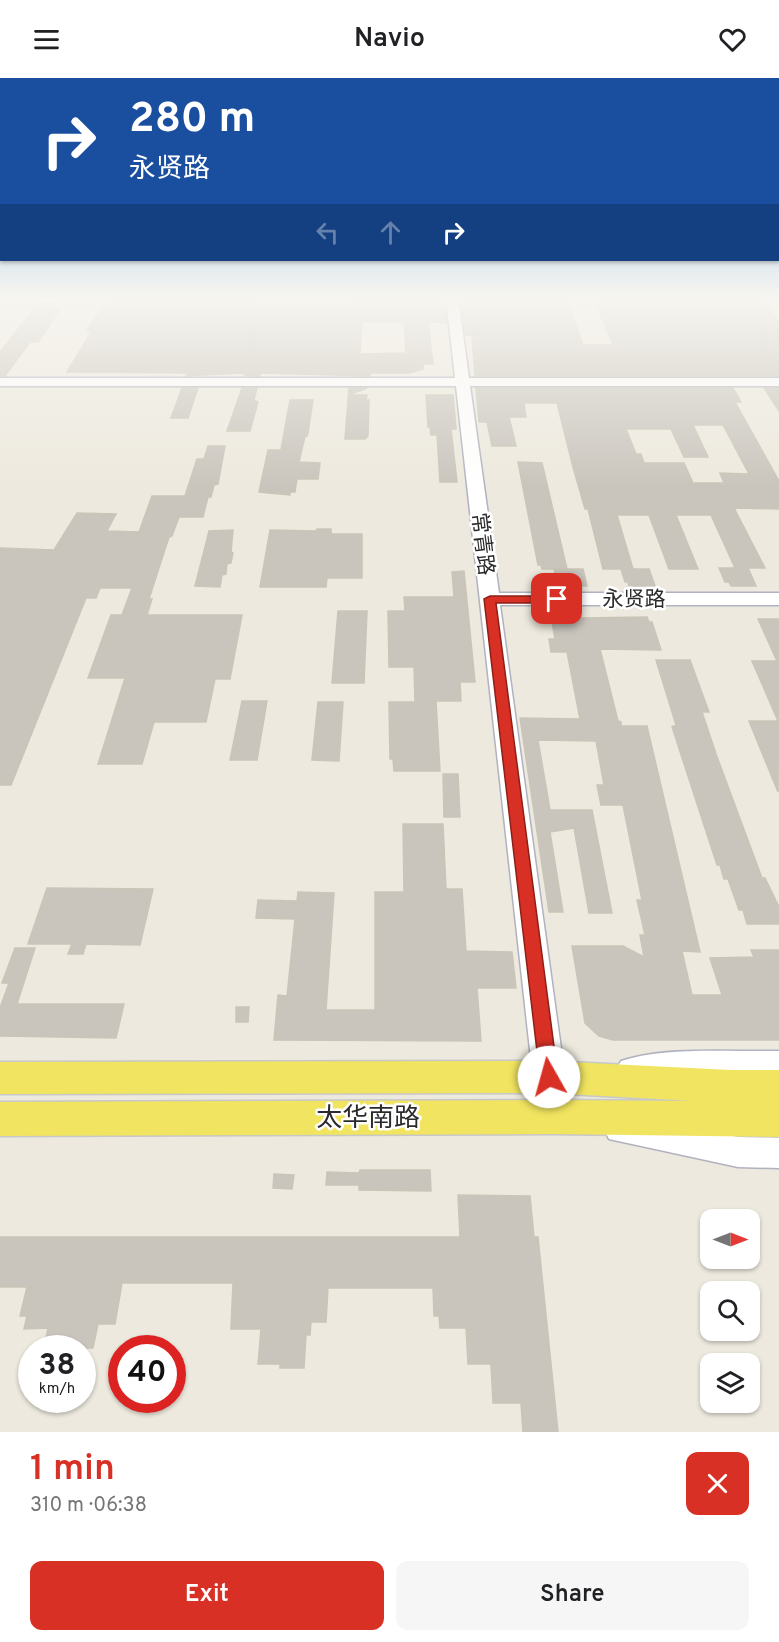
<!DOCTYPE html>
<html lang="en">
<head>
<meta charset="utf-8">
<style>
	:root { --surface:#fff; --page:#f6f6f6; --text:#202124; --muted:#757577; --accent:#d93025 }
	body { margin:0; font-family:Overpass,"Noto Sans SC",sans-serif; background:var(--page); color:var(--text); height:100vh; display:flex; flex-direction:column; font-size:22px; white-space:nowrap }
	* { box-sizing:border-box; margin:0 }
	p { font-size:20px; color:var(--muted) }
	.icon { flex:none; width:33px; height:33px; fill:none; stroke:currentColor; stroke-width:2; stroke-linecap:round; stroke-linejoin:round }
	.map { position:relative; height:1354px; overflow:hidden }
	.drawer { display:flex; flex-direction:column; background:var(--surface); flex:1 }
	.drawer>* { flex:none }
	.banner { position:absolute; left:0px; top:0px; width:780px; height:183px; box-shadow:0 2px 4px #0004; background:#1a4fa0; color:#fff; overflow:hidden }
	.needle { width:39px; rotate:90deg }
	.tools { position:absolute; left:700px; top:1131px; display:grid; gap:12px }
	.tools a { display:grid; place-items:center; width:60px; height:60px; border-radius:12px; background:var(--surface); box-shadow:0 2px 4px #0004; font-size:30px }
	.speed { position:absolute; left:18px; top:1257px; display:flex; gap:12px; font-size:30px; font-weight:700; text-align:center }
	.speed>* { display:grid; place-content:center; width:78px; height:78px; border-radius:50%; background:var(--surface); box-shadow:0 2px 4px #0004; line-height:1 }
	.speed small { font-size:15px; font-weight:400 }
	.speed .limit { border:9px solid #d22; background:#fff; color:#111 }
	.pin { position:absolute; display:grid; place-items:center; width:51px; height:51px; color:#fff; margin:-26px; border-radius:12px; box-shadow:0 3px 9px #0006 }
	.me { position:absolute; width:66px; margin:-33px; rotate:353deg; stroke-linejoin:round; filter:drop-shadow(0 0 4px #0008) }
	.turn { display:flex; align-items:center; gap:21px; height:126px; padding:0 30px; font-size:27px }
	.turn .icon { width:78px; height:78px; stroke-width:2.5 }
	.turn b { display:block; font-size:42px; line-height:51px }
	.lanes { display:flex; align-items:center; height:57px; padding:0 30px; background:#0003; justify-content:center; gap:30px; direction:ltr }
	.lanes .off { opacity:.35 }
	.round { display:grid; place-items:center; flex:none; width:63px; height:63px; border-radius:12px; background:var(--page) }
	.summary { display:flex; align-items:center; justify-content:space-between; height:102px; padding:0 30px }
	h1 { font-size:36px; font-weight:600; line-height:45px; color:var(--accent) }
	.action { display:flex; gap:12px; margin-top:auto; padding:12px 30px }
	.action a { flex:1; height:69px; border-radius:12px; background:var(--accent); color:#fff; font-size:24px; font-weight:600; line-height:69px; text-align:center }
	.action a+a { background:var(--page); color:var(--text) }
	header { display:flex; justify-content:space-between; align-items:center; height:78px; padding:0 30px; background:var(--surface); font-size:27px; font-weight:600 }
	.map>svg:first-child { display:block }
</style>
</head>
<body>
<header><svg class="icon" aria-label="menu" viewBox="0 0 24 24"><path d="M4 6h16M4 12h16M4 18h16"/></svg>Navio<svg class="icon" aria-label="heart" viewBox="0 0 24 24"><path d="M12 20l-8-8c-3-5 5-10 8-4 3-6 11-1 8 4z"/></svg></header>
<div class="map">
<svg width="779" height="1354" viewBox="0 0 779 1354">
	<rect width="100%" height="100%" fill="#ede9de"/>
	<path fill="#c9c5bd" stroke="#c9c5b7" stroke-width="1.5" fill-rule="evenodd" d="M460 219H566L583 267H613L593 219H760L779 244V298H475L472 257H465Z
		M109 220 262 221 260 225 340 226 361 221 444 220 447 245 428 244 433 286H423V291L410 295H370V298L260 295V298H246L242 295 186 298 188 295 67 294 90 256 91 253H87ZM362 243 404 244 406 275 360 276Z
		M43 230H61L38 264H30L5 298H0V274L34 231Z
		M182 310H198L188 340H171Z
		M242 310H257L254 322 258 324 250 353H227Z
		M349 310H367L349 317H367L366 322H369L368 358 365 361H345Z
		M476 310H733L741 324H735L779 403V431L734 430 765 490H748L756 508H731L729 504H725L719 490H735L711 437H676L698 491H669L649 437H617L633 491H649L655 508H629L628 504H625L621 491H603L588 431H585L573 389 557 325H524L526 339H509L516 368H492L487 344H479ZM693 347H723L749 396 720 395 724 405H693L684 385H644L641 376H636L626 351H671L684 379H708Z
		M764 310H779V333Z
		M426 317H453L456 351H451L457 404H440L437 357H431L430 349H428Z
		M290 322H313L308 355 307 358H305L299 384 320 385 318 401H297L295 414H290V417L259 414 268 372H281Z
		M208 368H225L218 406 214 407 211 419H208L203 439H179L172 458 169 459 149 521H152L147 537H242L230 601H215L206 644H154L142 686H98L125 600H88L111 537H122L132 510H100L96 520H86L11 707H0V470L54 472 77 435 116 436 107 453 139 454 152 418H185L197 381H204Z
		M518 384 542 385 567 491H583L587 508H562L561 504H557L554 491H567H542L541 487H538Z
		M317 451H331V456H362V500H327L326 509H260L270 452 316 453Z
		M233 452 231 474 233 475 231 485 227 486 226 496 222 497 220 509 195 508 209 453Z
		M464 493 475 604H460L461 623H436L440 693H394L393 681H390L389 624H415L414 589H389L388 533H405L404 519H454L452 494Z
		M550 532H579L581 540 647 539 649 544H652L661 572 600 571 618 643 621 644V648H647L700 874 682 873 692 917H722L710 880 754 879 751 872H779V962H613L599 958 585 945 572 868H623L644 879 640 857H645L637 822H642L623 727H601L597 707H604L596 663 538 662 550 732H592L612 835H589L574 750 550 754 563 834H549L520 640 580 641 567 574H551L549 561H555Z
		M338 533H367L364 605H332Z
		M758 541H779L778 714 749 643H778L752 583H777Z
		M656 582H690L709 634H702L716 676 762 800H765L779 829V846H747L743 832H739L728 801H724L720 787H717L672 649 676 647Z
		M242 623H267L257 682H230Z
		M318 624H343L339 683 312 682Z
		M443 696H458L460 739H444Z
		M403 746H443L446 811H462L466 873 512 874 516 910H477L481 963 274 962 278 917 287 918 295 841 256 840 258 822 297 823 298 814 334 815 326 932H375V814H404Z
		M47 810 153 811 140 867 86 866 83 876H68L72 866H28Z
		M15 870H35L17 926H124L116 960 0 958V930L9 905H2Z
		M236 929H249L248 944H236Z
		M360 1092H430L431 1113 359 1112V1107H326L327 1094 359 1095Z
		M274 1096 294 1097 292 1111 273 1110Z
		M458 1117 530 1118 534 1159H538L558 1354H523L521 1325H493L491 1286H468L466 1250H440L439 1238H434L433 1210H328L326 1244H311L310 1257H306L304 1290H280V1286H258L261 1251H231L233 1205H122L115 1246H98L93 1270H44L48 1250 24 1251 27 1238H20L27 1209H0V1159H460Z"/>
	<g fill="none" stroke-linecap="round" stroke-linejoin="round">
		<defs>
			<path id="minor" d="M0 219H85L90 222 85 225 0 224Z"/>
			<path id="tertiary" d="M446 219H458L469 300H779V308H470L499 515H779V527H500L563 985 576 989 581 998 576 1007C562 1012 552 1013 538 1008L533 999 456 308H0V300H455Z
				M779 973V999L671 1001 632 1005 621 1001 616 992 621 983C664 968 732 974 779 973Z
				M621 1037 738 1059 779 1060V1090L738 1089 609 1061 604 1051 609 1041Z"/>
			<path id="primary" d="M549 983 731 992H779V1059L553 1056 0 1058V1024L553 1022 693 1023 549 1015 0 1016V984Z"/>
		</defs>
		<use href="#minor" stroke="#b1b2bf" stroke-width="3"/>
		<use href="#tertiary" stroke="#b1b2bf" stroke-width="3"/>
		<use href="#primary" stroke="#c8c8c8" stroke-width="3"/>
		<use href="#minor" fill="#fff" fill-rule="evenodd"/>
		<use href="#tertiary" fill="#fff" fill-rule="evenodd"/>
		<use href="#primary" fill="#f0e460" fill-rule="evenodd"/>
	</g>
	<linearGradient id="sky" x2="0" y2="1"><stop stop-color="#79b6ea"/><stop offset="0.54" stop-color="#f7f5f0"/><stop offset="1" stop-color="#f7f5f0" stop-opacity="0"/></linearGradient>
	<rect width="779" height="409" fill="url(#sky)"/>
	<path fill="#d93025" stroke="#8d1f18" stroke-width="1.5" d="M490 518H557L562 521 557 525H496L558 999 556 1005 549 1007 543 1005 540 999 484 521Z"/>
	<g text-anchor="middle" stroke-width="5" stroke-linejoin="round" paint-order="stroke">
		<g font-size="21" fill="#2b2b2b" stroke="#fff">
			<text transform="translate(483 466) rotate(83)" y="7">常青路</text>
			<text x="634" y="528">永贤路</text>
		</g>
		<g font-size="26" fill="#2b2b2b" stroke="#fff">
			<text x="368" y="1048">太华南路</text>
		</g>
	</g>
</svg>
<div class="tools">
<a><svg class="needle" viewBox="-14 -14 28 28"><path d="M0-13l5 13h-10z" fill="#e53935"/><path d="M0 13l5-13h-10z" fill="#757577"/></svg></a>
<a><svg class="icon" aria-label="search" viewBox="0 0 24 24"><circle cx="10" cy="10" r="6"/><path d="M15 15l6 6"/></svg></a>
<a><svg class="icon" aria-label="layers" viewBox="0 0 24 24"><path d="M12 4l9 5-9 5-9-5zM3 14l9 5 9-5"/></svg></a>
</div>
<div class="speed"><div>38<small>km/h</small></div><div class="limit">40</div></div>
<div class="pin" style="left:557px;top:521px;background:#d93025"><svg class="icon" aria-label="arrive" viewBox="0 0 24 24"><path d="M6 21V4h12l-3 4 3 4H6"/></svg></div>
<svg class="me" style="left:549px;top:999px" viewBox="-20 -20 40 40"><circle r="19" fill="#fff"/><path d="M0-13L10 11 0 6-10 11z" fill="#d93025"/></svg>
<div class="banner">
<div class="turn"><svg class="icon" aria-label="right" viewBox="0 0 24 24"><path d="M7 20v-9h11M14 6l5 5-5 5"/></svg><div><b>280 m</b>永贤路</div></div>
<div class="lanes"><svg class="icon off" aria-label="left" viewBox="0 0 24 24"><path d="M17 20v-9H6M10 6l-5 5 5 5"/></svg><svg class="icon off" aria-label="ahead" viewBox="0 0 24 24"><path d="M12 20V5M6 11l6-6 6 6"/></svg><svg class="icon" aria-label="right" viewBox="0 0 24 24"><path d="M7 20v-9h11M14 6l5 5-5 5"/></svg></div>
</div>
</div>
<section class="drawer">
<div class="summary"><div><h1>1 min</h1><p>310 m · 06:38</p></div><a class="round" style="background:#d93025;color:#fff"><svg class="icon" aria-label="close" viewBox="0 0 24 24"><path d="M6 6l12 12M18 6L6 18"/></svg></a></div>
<div class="action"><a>Exit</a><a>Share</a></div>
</section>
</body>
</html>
